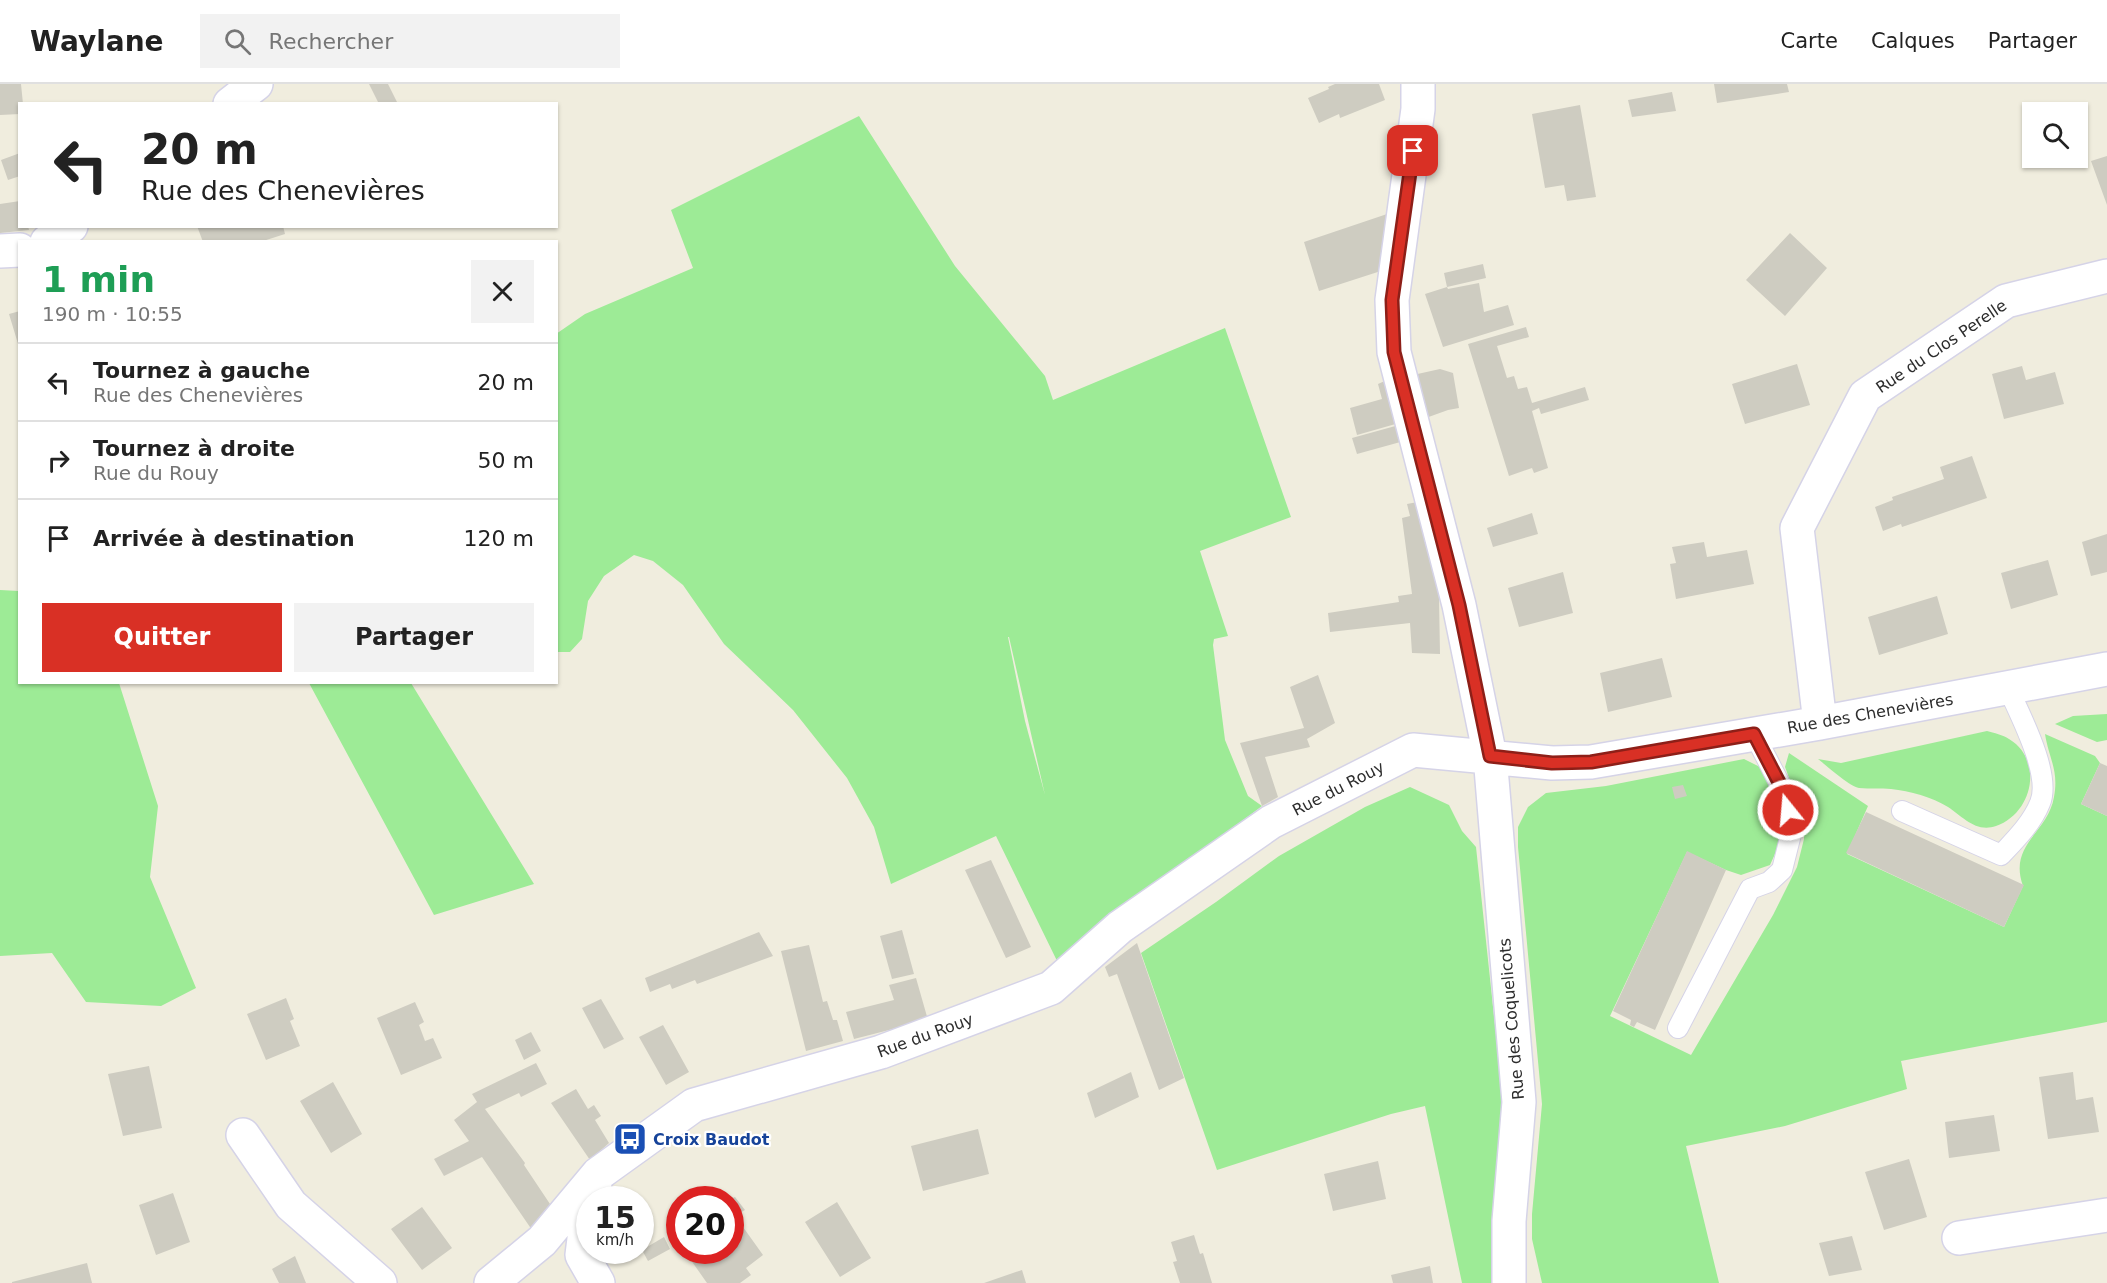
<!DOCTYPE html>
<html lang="fr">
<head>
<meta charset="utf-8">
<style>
	:root { --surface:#fff; --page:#f2f2f2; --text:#222; --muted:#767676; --line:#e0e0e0; --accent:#d93025 }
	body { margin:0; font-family:"DejaVu Sans",sans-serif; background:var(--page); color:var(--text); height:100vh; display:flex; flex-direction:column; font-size:22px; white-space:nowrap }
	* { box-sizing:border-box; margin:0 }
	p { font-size:20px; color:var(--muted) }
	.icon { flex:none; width:33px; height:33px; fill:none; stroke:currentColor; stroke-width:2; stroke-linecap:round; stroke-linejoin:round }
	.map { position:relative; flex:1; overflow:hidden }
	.sheet { position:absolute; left:18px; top:156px; width:540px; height:444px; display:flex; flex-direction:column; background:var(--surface); border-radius:0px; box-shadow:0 2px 4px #0004 }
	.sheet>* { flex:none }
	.hud { position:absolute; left:18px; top:18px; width:540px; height:126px; border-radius:0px; box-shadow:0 2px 4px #0004; background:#fff; color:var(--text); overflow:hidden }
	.fabs { position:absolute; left:2022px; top:18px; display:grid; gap:12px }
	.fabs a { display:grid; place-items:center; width:66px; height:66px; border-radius:0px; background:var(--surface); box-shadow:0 2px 4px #0004; font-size:30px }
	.speed { position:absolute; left:576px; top:1102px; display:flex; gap:12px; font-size:30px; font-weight:700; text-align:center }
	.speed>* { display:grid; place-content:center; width:78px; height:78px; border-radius:50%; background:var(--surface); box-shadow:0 2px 4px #0004; line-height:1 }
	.speed small { font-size:15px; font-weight:400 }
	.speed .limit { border:9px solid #d22; background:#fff; color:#111 }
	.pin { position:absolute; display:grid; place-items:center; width:51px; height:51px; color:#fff; margin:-26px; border-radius:12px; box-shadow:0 3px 9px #0006 }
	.me { position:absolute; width:66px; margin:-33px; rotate:343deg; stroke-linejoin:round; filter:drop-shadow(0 0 4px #0008) }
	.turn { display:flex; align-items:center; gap:21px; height:126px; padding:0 24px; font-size:27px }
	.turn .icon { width:78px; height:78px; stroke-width:2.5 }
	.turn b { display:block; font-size:42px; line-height:51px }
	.round { display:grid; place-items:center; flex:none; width:63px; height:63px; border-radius:0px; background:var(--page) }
	.overview { display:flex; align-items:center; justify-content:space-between; height:102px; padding:0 24px }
	h1 { font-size:36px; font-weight:600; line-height:45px; color:#1e9e55 }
	.action { display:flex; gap:12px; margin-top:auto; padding:12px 24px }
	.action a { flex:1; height:69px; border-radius:0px; background:var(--accent); color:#fff; font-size:24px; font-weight:600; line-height:69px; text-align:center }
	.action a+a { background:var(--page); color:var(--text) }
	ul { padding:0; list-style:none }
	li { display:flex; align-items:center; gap:18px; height:78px; padding:0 24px; border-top:2px solid var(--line) }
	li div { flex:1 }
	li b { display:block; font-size:22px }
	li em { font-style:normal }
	header { display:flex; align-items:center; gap:36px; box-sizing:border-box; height:84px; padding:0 30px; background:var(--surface); border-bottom:2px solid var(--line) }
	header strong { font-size:28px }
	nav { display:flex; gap:33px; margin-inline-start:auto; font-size:21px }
	.search { width:420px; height:54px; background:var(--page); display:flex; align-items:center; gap:15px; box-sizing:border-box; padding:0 21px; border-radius:0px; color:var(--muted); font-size:22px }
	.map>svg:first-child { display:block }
</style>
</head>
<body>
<header>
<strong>Waylane</strong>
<div class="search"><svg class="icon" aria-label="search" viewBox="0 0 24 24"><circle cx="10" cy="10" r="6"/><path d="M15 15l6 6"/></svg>Rechercher</div>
<nav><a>Carte</a><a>Calques</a><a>Partager</a></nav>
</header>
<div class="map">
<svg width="2107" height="1199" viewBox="0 0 2107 1199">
	<rect width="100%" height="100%" fill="#f0edde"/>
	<path fill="#9deb96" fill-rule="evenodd" d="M859 32 955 182 1045 292 1053 316 1225 244 1291 433 1200 467 1228 552 1214 555 1213 561 1225 656 1248 712 1262 722 1187 779 1060 883 996 752 891 800 874 743 847 694 793 626 724 560 683 501 653 477 634 471 604 492 588 517 582 555 570 568H557L556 250 585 230 693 184 671 126ZM1008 553H1009L1045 711 1025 637Z
		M0 506 19 507 20 598 119 599 158 722 150 793 196 904 161 922 86 918 52 869 0 872Z
		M309 599H411L534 800 434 831Z
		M2107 630V656L2097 658 2055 640 2073 632Z
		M1987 647C1994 649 2003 651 2009 655 2044 676 2033 729 1996 742 1976 749 1963 733 1948 723 1932 713 1910 707 1891 705 1881 704 1870 705 1859 704 1849 702 1827 682 1818 675L1841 679Z
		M2045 650 2095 672 2100 679 2081 720 2107 732V938L1901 977 1907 1005 1785 1042 1686 1062 1719 1199H1542L1532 1155V1130L1542 1020 1518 763V743L1528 723 1546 709 1606 702 1744 675 1760 683 1771 700 1783 742 1779 761 1770 781 1741 791 1726 786 1687 768 1610 932 1691 971 1773 831 1797 783 1804 755V734L1785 683 1789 669 1868 722 1847 770 2004 843 2023 802C2008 760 2048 749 2054 713 2059 686 2049 675 2045 650Z
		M1410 703 1449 721 1462 747 1476 763 1504 1026 1495 1199H1462L1425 1022 1391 1030 1217 1086 1141 869 1216 818 1279 772 1365 723Z"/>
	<path fill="#ceccc1" d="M0 0H21L23 20H20V30L0 31Z
		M369 0H388L398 20H379Z
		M1379 0 1385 16 1340 34 1339 30 1319 39 1308 14 1329 5 1328 3 1335 0Z
		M1714 0H1787L1789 8 1717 19Z
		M1672 8 1676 27 1632 33 1628 16Z
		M1580 21 1596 113 1567 117 1564 101 1545 104 1532 30Z
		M20 69V92L8 96 1 76Z
		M2107 72V121L2091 77Z
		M20 117V142H28L29 146 0 149V120Z
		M1393 128 1387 185 1319 207 1304 158Z
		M197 142H229L230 144 283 142 285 150 260 158H203Z
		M1790 149 1827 184 1785 232 1746 196Z
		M1483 180 1486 194 1447 203 1444 189Z
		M1479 199 1484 228 1508 221 1514 241 1443 263 1425 210 1447 203 1448 205Z
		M20 227V262L19 263 9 230Z
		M1526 243 1529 253 1497 262 1507 294 1514 292 1518 305 1527 303 1532 319 1585 303 1589 316 1541 330 1539 324 1532 327 1548 384 1534 389 1532 384 1509 392 1468 260Z
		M1797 280 1810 321 1745 340 1732 300Z
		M2022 282 2026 296 2055 288 2064 320 2004 335 1992 290Z
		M1440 285 1453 289 1459 324 1448 326 1423 335 1413 291Z
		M1387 296 1399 339 1357 351 1350 324 1382 315 1378 300Z
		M1399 341 1404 357 1357 370 1352 354Z
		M1972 372 1987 414 1902 443 1901 440 1883 447 1875 423 1893 416 1892 413 1944 395 1940 383Z
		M1423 417 1439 514 1440 570 1412 569 1410 539 1330 548 1328 529 1399 518 1398 512 1412 510 1402 434 1410 432 1407 420Z
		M1532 429 1538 450 1493 463 1487 444Z
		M2107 450V488L2091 492 2082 458Z
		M1704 458 1707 473 1747 466 1754 500 1676 515 1670 480 1676 479 1672 463Z
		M2048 476 2058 511 2011 525 2001 489Z
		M1563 488 1573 529 1519 543 1508 504Z
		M1937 512 1948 550 1879 571 1868 533Z
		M1662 574 1672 613 1608 628 1600 589Z
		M1318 591 1335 639 1307 655 1310 663 1265 673 1278 713 1262 722 1240 659 1304 644 1290 603Z
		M2100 679 2107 682V732L2081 720Z
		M1683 701 1687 712 1675 715 1672 703Z
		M1866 728 2024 801 2004 843 1846 769Z
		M1687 767 1726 786 1655 946 1637 938 1634 943 1630 941 1631 936 1613 927Z
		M991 776 1031 863 1006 874 965 786Z
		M902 846 914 890 892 895 880 852Z
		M759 848 773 872 697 900 695 896 672 905 670 900 650 908 645 894Z
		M1137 859 1184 994 1159 1006 1117 890 1109 893 1105 883Z
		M809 861 823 918 827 917 833 936H837L843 957 806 967 781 867Z
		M916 894 928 936 854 955 846 928 894 916 889 901Z
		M286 914 294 935 290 937 300 962 266 976 247 930Z
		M601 915 624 955 604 965 582 924Z
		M415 918 424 938 419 941 425 957 433 954 442 974 401 991 377 934Z
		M663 941 689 988 666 1001 639 953Z
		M531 948 541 967 524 976 515 956Z
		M536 979 547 1000 521 1013 519 1009 485 1025 525 1079 524 1081 552 1123 532 1146 482 1073 444 1092 434 1075 469 1057 454 1036 477 1018 472 1010Z
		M149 982 162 1044 123 1052 108 990Z
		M1131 988 1139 1013 1095 1034 1087 1009Z
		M2073 988 2076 1016 2093 1013 2099 1048 2048 1055 2039 993Z
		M333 998 362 1050 331 1069 300 1017Z
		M576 1005 588 1025 594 1021 601 1032 595 1036 609 1059 590 1076 551 1019Z
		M1994 1031 2000 1067 1949 1074 1945 1038Z
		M978 1045 989 1090 923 1107 911 1062Z
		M1909 1075 1927 1133 1884 1146 1865 1088Z
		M1378 1077 1386 1115 1333 1127 1324 1090Z
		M173 1109 190 1158 156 1171 139 1121Z
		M735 1113 745 1126 730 1134V1115Z
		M837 1118 871 1174 840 1193 805 1138Z
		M422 1123 452 1164 422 1186 391 1145Z
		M738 1136 763 1171 746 1184 751 1191 740 1199H707L688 1172 694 1167H730V1141Z
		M1194 1151 1200 1170 1203 1169 1212 1199H1180L1173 1178 1177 1177 1171 1158Z
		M1852 1152 1862 1186 1829 1192 1819 1159Z
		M664 1153 670 1165 648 1177 642 1166Z
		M295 1172 306 1199H279L272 1185Z
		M87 1179 92 1199H12V1198Z
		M1430 1182 1433 1199H1393L1391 1191Z
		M1022 1186 1026 1199H984Z"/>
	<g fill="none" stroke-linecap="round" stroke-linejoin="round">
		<defs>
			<path id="lane" d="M1902 727 2001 771C2016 755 2032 739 2040 719 2052 691 2020 631 2008 604
				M1678 944 1750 805 1769 798 1782 786 1792 746 1783 706 1754 650"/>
			<path id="street" d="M1418 0V25L1392 216 1394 268 1459 521 1490 672 1519 1018 1509 1137V1199
				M230 20 256 0
				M47 158 71 142
				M0 167 20 166
				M1820 639 1797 444 1865 312 2006 217 2107 192
				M243 1051 291 1121 380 1199
				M595 1099 589 1114 582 1171 598 1199
				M1959 1154 2107 1131
				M491 1199 542 1157 598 1090 694 1021 881 968 1051 904 1120 843 1271 738 1413 666 1552 679 1591 678 1820 639 2107 585"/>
		</defs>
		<use href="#lane" stroke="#d5d3e7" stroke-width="22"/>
		<use href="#street" stroke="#d5d3e7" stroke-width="36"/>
		<use href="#lane" stroke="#fff" stroke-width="20"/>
		<use href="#street" stroke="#fff" stroke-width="33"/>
	</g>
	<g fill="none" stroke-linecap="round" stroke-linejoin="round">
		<defs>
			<path id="route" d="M1413 67 1392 216 1394 268 1459 521 1490 672 1552 679 1591 678 1754 650 1783 706 1788 726"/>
		</defs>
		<use href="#route" stroke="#8d1f18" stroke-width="15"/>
		<use href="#route" stroke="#d93025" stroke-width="10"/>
	</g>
	<defs>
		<symbol id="bus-square" viewBox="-11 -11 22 22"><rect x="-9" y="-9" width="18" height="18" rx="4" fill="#1a4fb4" stroke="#fff"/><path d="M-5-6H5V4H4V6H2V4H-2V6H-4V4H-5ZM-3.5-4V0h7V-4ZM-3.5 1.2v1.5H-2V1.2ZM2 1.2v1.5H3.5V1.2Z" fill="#fff"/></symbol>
	</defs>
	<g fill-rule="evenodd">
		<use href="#bus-square" x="611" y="1036" width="38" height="38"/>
	</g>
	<g text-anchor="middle" stroke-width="4.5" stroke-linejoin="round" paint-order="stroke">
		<g font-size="16" fill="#2d2d2d" stroke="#fff">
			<text transform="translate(1941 262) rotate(-34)" y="6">Rue du Clos Perelle</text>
			<text transform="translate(1870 629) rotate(-10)" y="6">Rue des Chenevières</text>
			<text transform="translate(1338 704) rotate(-27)" y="6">Rue du Rouy</text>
			<text transform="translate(1511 935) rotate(-95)" y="6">Rue des Coquelicots</text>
			<text transform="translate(925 951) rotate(-20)" y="6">Rue du Rouy</text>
		</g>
		<g font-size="16" font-weight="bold" fill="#164399" stroke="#fff" text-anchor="start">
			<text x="653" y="1061">Croix Baudot</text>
		</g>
	</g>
</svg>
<div class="fabs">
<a><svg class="icon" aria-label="search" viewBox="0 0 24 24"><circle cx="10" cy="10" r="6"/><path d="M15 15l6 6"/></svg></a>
</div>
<div class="speed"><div>15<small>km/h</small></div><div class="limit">20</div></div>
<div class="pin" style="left:1413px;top:67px;background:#d93025"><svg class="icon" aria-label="arrive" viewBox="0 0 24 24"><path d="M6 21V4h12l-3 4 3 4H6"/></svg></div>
<svg class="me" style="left:1788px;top:726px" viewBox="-20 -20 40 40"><circle r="17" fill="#d93025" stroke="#fff" stroke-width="3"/><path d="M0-11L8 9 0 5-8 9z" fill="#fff"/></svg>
<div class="hud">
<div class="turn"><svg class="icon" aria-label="left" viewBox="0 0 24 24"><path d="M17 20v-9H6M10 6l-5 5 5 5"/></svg><div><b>20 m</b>Rue des Chenevières</div></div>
</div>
<section class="sheet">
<div class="overview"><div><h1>1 min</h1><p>190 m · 10:55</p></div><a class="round"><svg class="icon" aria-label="close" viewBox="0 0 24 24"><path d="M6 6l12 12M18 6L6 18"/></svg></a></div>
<ul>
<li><svg class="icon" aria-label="left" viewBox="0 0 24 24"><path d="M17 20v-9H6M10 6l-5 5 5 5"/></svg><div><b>Tournez à gauche</b><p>Rue des Chenevières</p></div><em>20 m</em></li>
<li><svg class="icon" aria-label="right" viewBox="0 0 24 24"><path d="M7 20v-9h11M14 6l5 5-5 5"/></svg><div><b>Tournez à droite</b><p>Rue du Rouy</p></div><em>50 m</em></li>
<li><svg class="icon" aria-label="arrive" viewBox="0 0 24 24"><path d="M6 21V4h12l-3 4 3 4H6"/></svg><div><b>Arrivée à destination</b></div><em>120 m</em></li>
</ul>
<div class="action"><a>Quitter</a><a>Partager</a></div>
</section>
</div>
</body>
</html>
